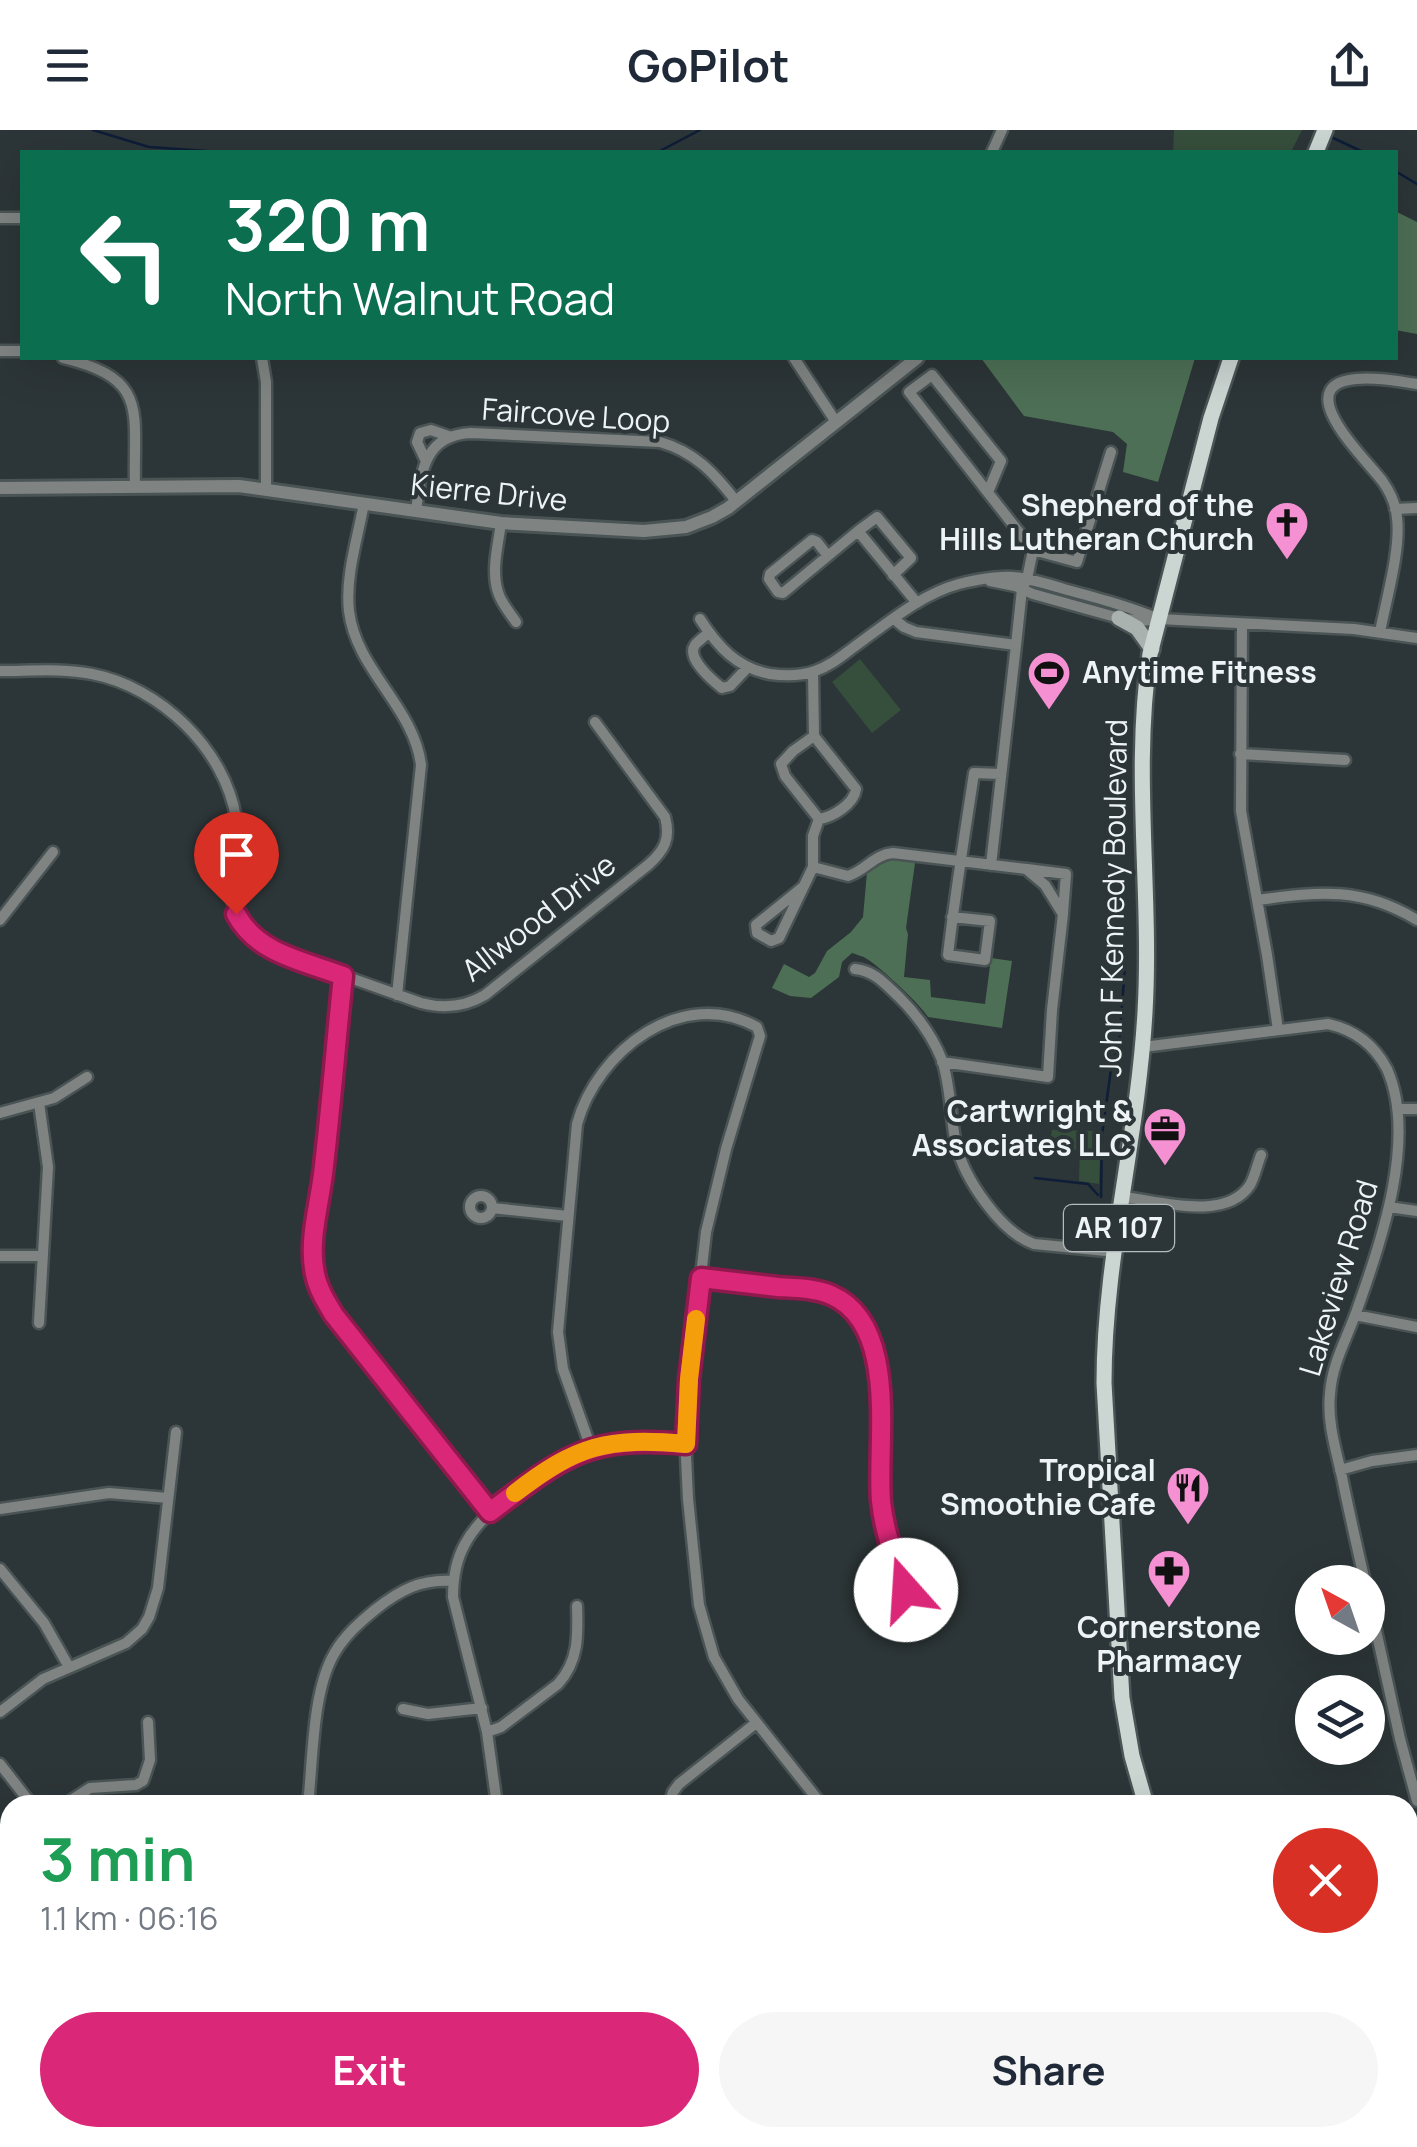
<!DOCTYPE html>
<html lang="en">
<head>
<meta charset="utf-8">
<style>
	:root { --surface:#fff; --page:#f6f6f7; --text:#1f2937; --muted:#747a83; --accent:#db2777 }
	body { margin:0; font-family:Manrope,sans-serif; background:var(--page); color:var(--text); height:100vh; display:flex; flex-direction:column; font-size:38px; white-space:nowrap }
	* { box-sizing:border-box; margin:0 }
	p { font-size:32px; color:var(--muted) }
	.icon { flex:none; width:55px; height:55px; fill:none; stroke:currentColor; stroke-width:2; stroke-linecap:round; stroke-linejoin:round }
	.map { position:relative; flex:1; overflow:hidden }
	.side { position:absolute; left:0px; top:1665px; width:1418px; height:352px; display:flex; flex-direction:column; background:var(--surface); border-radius:30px 30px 0 0; box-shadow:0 10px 40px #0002 }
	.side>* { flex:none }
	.banner { position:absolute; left:20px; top:20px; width:1378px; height:210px; border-radius:0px; box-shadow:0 10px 40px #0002; background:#0b6e4f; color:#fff; overflow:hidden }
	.needle { width:65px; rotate:320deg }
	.buttons { position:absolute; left:1295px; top:1435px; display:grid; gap:20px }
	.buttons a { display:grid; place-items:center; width:90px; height:90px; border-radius:50%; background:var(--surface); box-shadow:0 10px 40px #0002; font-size:50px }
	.pin { position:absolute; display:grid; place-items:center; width:85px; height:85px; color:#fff; margin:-102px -42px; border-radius:50% 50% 50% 0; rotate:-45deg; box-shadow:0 0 10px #0007 }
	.pin .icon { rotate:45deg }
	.me { position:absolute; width:110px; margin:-55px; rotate:341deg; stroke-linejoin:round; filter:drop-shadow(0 0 8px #0008) }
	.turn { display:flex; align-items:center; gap:35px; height:210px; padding:0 40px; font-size:45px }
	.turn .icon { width:130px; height:130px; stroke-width:2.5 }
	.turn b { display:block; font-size:70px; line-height:85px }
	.round { display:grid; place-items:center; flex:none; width:105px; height:105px; border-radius:52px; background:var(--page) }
	.headline { display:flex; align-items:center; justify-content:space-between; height:170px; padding:0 40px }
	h1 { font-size:60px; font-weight:700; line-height:75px; color:#1e9e55 }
	.cta { display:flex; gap:20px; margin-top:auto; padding:20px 40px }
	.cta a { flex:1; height:115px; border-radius:60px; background:var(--accent); color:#fff; font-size:40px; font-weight:700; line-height:115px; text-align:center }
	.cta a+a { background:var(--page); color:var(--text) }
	header { display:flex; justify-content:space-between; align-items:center; height:130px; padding:0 40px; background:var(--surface); font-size:45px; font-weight:700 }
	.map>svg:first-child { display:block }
</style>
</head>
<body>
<header><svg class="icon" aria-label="menu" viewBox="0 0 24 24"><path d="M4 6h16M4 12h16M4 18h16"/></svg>GoPilot<svg class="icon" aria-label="share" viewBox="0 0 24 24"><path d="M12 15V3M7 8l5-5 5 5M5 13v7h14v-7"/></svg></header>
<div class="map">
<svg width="1417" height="2017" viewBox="0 0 1417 2017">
	<rect width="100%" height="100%" fill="#2c3537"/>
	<path fill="#364e3c" d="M1174 0H1302L1291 22H1173Z
		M860 529 901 580 872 603 832 552Z
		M1052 1000 1101 1001 1099 1054 1079 1051 1080 1010 1078 1020 1049 1017Z"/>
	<path fill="#4d6f55" d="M1395 81 1417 92V204L1395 200Z
		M981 228H1195L1158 352 1123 342 1127 314 1113 302 1024 286Z
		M888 729 915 733 906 798 908 804 904 847 930 850 931 867 985 874 991 828 1012 831 1002 898 928 887C921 875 880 837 867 829 863 826 857 825 852 823L842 832 839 847 811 868 790 866 772 858 784 834 809 847 815 843 827 821 851 802 863 787 867 742Z"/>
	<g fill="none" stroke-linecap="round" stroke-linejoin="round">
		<path stroke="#0e1d38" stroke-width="2.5" d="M93 0 149 17 221 22
			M1329 6 1363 22
			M658 22 700 0
			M1395 41 1417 54
			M1035 1048 1088 1054 1098 1065
			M1101 1067 1102 1005 1111 939 1119 915 1125 836"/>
		<defs>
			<path id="minor" d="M992 22 1002 0
				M0 88H22
				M0 221H22
				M63 228C150 249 133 281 135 356
				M262 228 266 252V359
				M794 228 836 292
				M425 329 417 312 420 303 431 300 451 307
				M988 362 1001 331 932 245 909 262 1033 420 1027 449 1022 459 1016 515
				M364 373C358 407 345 446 349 481 356 540 414 577 421 635L397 865
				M1395 379 1417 378
				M416 381C421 344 423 305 471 303L660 312C695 322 714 343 736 371
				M501 393C498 415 491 441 498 462 501 473 510 483 516 492
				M858 401 877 387 911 428 893 445
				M1033 420 1077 432 1111 322
				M828 426 817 412 812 410 770 444 769 449 778 462 783 463 858 401 917 473
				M990 451 1015 456 1033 464 1119 488 1141 491 1159 489 1354 499 1417 508
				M700 489C718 517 737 538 770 544 785 546 801 546 815 541 830 536 842 526 854 517 886 494 921 464 959 454 976 450 995 446 1012 447 1029 448 1048 454 1064 459 1097 468 1128 476 1159 489
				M894 489 904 497 916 502 1016 515 991 735
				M1242 494 1241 681 1267 825 1278 900
				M1380 502C1386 470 1401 419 1397 388 1396 376 1390 362 1383 352 1369 332 1286 255 1356 249 1376 247 1397 251 1417 254
				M709 503C707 504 696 513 695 515 686 528 712 550 722 558L730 556 747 538
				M0 541C30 541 63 538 92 544 160 557 225 619 236 688 245 746 204 787 277 822L421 873C444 879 465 877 485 865L648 735C664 721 671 709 665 687L595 592
				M813 542 814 606 856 659C854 674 833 687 819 689L813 706V737L848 746C865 741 875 724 893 723L1026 739 1045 755 1063 784 1052 880 1048 947 942 932
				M814 606 793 621 781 634 785 646 819 689
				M1240 624 1345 630
				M1027 739 1066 744 1063 783
				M803 757 756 795 757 803 771 811 779 808 813 737
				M1257 770C1319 762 1361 756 1417 790
				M952 787 990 791 985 830 948 825C955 764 965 703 974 643L1001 644
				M0 790 53 722
				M855 839C875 841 885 854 899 867 918 886 932 905 942 930 951 957 950 986 956 1014 964 1048 1000 1102 1034 1114L1116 1122
				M343 846C336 912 331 978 323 1044 319 1076 308 1112 315 1144 318 1159 326 1172 335 1185L490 1382
				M1143 917 1328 894C1355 900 1374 914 1387 939 1417 1007 1382 1110 1358 1177 1348 1207 1332 1232 1330 1264 1327 1292 1336 1320 1342 1347 1349 1382 1357 1417 1365 1452
				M39 973 48 1037 39 1193
				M1399 979H1417
				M0 983 54 968 87 947
				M470 1077a11 11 0 1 1 22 0a11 11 0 1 1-22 0Z
				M1124 1067C1159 1071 1226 1092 1250 1055 1255 1046 1257 1035 1261 1025
				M1389 1077 1417 1081
				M492 1078 568 1086
				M0 1126H43
				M701 1149 820 1161C910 1192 871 1320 883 1390 889 1422 904 1454 914 1485
				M1355 1185 1417 1197
				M591 1318 563 1239 558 1202 577 994C597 921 682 855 757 897L760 906 726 1019 706 1102 689 1249 686 1327 688 1369 699 1475 714 1527 738 1569 822 1675
				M1340 1340 1372 1331 1417 1325
				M0 1379 109 1363 168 1368
				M0 1439 44 1493 69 1537
				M1368 1464 1400 1609 1417 1671
				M403 1579 428 1584 482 1578
				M0 1582 43 1549 126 1513 142 1499 149 1487 158 1458 176 1302
				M487 1602 501 1597 558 1554C579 1531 578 1505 577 1476
				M0 1634 32 1675
				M64 1675 90 1658 136 1655 143 1651 150 1630 148 1592
				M308 1675C313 1631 312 1562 334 1524 344 1506 360 1492 376 1479 400 1460 421 1449 453 1451
				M497 1675 487 1602 453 1467C453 1449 456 1430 465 1414 483 1379 555 1327 593 1317 623 1310 656 1311 686 1314
				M669 1675 673 1662 679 1654 756 1593
				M0 1771 10 1762
				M305 2008 313 2017
				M502 2008 512 2009
				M733 2008 740 2017
				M911 2008 919 2017
				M1089 2008 1097 2017
				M1388 2008 1396 2017
				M0 2011 14 2008
				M261 2017 262 2008
				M826 2017 837 2008"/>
			<path id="tertiary" d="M0 358 239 356 501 393 644 401 686 397 712 387 728 378 917 228"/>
			<path id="secondary" d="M1119 488 1137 498 1152 519"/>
			<path id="primary" d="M1316 22 1325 0
				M1146 1675 1132 1626 1122 1568 1104 1253C1104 1129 1138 1007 1145 882 1152 763 1132 642 1150 524L1211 288 1231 228
				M1256 2008 1259 2017"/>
		</defs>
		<use href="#minor" stroke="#4b5455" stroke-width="15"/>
		<use href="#tertiary" stroke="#4b5455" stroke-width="18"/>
		<use href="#secondary" stroke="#4b5455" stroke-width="20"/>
		<use href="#primary" stroke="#4b5455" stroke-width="20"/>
		<use href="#minor" stroke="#7f8483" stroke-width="10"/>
		<use href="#tertiary" stroke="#7f8483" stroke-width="12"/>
		<use href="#secondary" stroke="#aab2b0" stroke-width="15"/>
		<use href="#primary" stroke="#cbd5d2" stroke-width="15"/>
	</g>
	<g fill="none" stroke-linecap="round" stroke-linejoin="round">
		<defs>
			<path id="route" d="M236 784C257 824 304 831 343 846 336 912 331 978 323 1044 319 1076 308 1112 315 1144 318 1159 326 1172 334 1185L490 1382C565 1325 589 1305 686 1314L689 1249 701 1148C727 1151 752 1154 778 1157 795 1158 814 1158 831 1165 900 1195 876 1313 881 1371 884 1402 895 1430 906 1460"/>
		</defs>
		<use href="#route" stroke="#8e194d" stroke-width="25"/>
		<use href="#route" stroke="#db2777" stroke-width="18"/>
		<path stroke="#f59e0b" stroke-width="18" d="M515 1363C577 1315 607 1307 686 1314L689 1249 696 1189"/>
	</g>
	<defs>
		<symbol id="church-pin" viewBox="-11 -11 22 30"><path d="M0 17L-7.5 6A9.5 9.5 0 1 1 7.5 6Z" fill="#f591d2" stroke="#2c3537"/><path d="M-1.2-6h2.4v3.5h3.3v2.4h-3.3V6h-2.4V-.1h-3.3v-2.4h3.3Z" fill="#111"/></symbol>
		<symbol id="stadium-pin" viewBox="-11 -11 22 30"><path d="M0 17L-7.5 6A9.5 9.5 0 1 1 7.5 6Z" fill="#f591d2" stroke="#2c3537"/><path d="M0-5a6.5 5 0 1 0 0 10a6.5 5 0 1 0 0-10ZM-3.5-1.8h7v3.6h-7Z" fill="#111"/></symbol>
		<symbol id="office-pin" viewBox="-11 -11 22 30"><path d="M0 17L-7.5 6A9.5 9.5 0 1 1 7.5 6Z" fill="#f591d2" stroke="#2c3537"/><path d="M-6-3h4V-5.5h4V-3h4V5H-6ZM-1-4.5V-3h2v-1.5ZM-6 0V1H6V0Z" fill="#111"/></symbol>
		<symbol id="restaurant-pin" viewBox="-11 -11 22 30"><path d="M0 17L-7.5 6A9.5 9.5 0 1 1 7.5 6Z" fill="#f591d2" stroke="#2c3537"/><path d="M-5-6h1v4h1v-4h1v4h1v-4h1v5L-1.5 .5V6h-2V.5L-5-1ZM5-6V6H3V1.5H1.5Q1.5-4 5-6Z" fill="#111"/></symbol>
		<symbol id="pharmacy-pin" viewBox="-11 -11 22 30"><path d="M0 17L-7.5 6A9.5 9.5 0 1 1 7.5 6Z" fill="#f591d2" stroke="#2c3537"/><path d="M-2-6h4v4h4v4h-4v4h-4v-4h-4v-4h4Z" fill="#111"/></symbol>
	</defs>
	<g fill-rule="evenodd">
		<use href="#church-pin" x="1262" y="368" width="50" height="68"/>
		<use href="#stadium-pin" x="1024" y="518" width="50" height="68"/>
		<use href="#office-pin" x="1140" y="974" width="50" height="68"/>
		<use href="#restaurant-pin" x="1163" y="1333" width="50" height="68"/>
		<use href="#pharmacy-pin" x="1144" y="1416" width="50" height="68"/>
	</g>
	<g text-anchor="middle" stroke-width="8" stroke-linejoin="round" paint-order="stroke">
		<rect fill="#2c3537" stroke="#b4bbbc" stroke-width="2.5" x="1064" y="1075" width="110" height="46" rx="8"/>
		<g font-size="28" font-weight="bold" fill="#eef4f5">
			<text x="1119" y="1108">AR 107</text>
		</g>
		<g font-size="30" fill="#eef4f5" stroke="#2c3537">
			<text transform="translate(576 286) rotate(4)" y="10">Faircove Loop</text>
			<text transform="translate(489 363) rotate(6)" y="10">Kierre Drive</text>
			<text transform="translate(1114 768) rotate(-89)" y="10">John F Kennedy Boulevard</text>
			<text transform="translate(539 788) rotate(-38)" y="10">Allwood Drive</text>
			<text transform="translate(1339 1148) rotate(-73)" y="10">Lakeview Road</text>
		</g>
		<g font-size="30" font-weight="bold" fill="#eef4f5" stroke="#2c3537" text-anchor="end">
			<text x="1254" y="386">Shepherd of the<tspan x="1254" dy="34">Hills Lutheran Church</tspan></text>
			<text x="1082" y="553" text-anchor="start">Anytime Fitness</text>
			<text x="1132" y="992">Cartwright &amp;<tspan x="1132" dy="34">Associates LLC</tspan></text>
			<text x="1156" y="1351">Tropical<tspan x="1156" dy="34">Smoothie Cafe</tspan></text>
			<text x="1169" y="1508" text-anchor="middle">Cornerstone<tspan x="1169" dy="34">Pharmacy</tspan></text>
		</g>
	</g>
</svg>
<div class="buttons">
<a><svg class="needle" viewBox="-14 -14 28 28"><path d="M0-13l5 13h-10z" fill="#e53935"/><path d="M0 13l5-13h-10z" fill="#747a83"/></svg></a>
<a><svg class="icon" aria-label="layers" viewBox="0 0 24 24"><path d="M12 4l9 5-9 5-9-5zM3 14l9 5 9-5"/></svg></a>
</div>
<div class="pin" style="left:236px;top:784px;background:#d93025"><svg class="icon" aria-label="arrive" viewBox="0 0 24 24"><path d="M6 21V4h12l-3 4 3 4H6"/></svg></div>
<svg class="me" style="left:906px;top:1460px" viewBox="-20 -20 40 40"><circle r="19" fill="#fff"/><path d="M0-13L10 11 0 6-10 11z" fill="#db2777"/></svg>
<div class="banner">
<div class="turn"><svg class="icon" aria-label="left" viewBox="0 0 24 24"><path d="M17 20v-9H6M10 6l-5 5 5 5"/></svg><div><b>320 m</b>North Walnut Road</div></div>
</div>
<section class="side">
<div class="headline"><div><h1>3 min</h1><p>1.1 km · 06:16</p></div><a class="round" style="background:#d93025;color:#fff"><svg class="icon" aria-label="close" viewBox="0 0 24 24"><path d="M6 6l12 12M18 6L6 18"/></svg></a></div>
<div class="cta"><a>Exit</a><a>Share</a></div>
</section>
</div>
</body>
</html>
